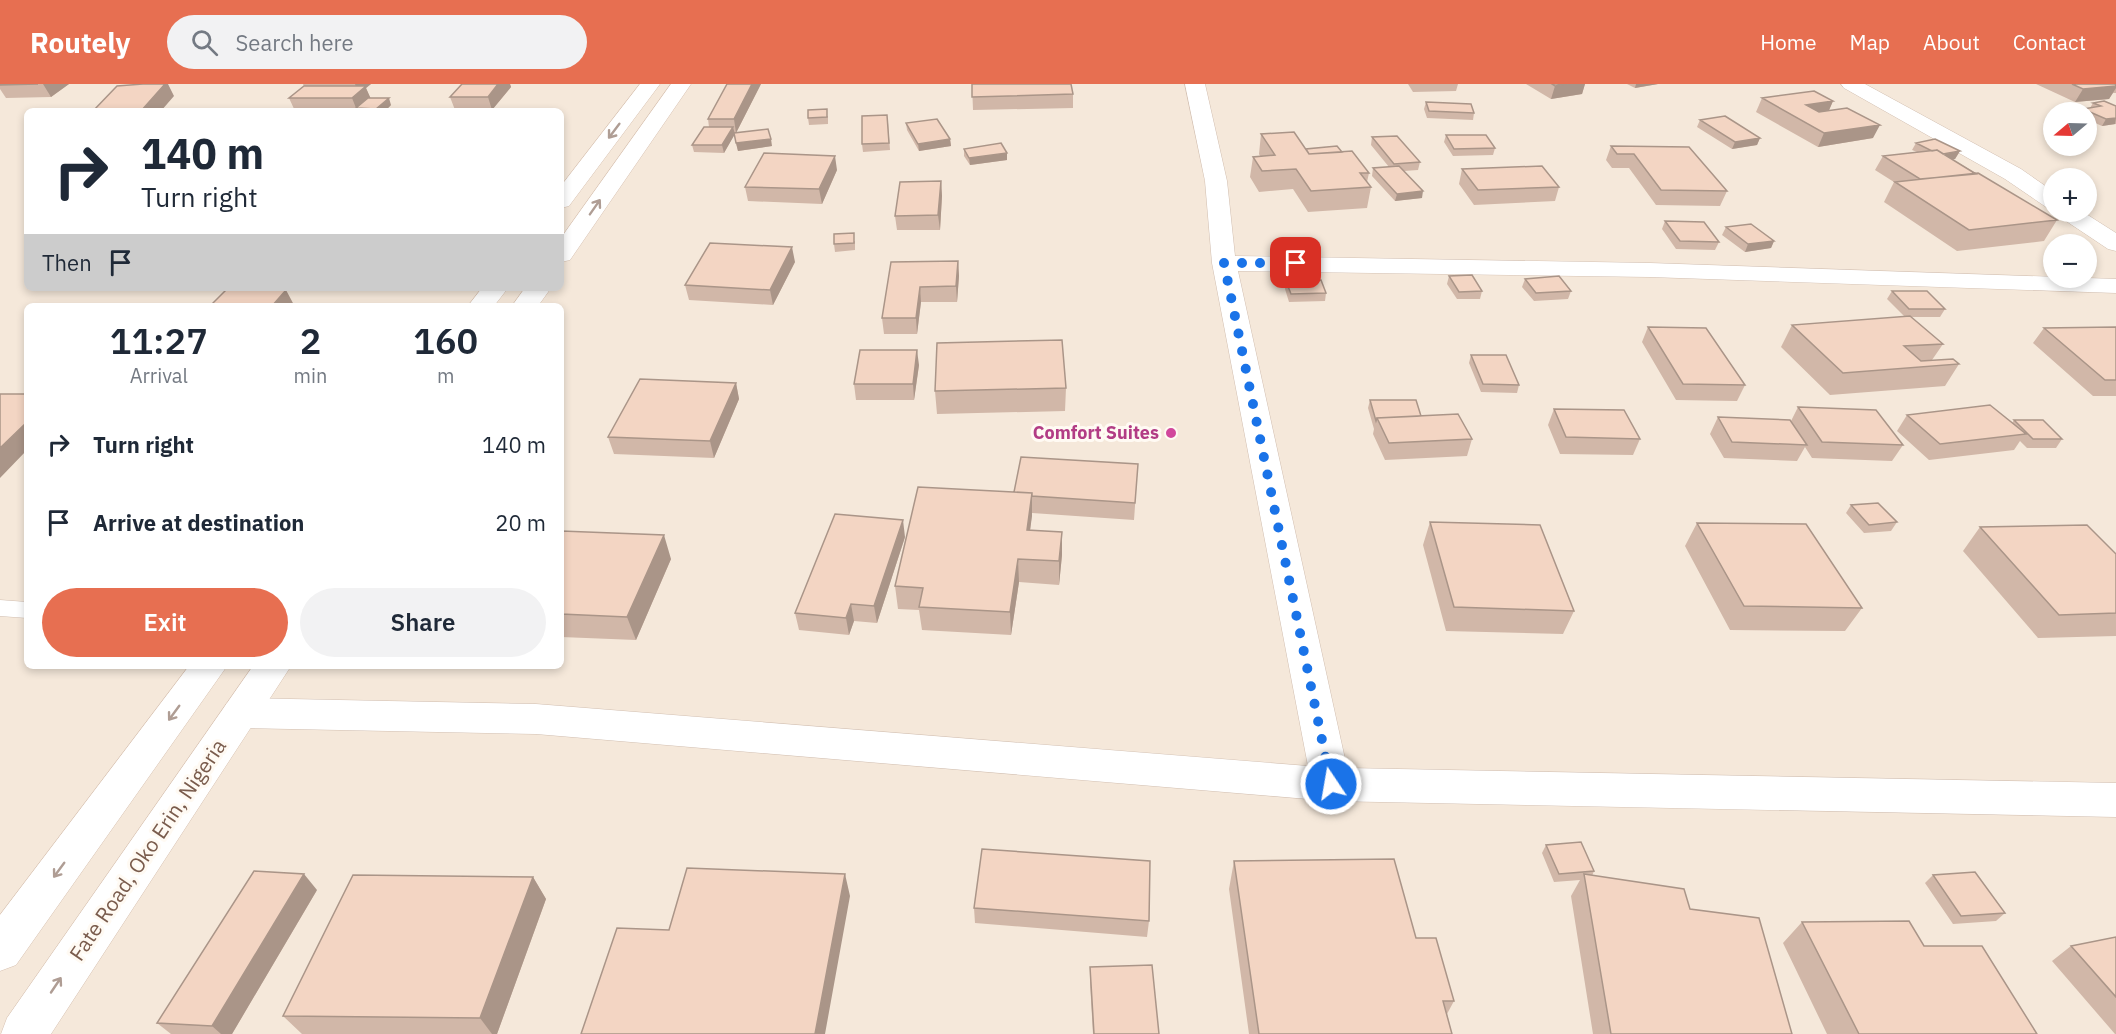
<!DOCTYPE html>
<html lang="en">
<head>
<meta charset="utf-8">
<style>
	:root { --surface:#fff; --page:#f2f2f3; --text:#1f2937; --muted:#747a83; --accent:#e76f51 }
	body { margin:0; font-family:"IBM Plex Sans",sans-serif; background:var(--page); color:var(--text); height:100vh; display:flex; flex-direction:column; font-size:22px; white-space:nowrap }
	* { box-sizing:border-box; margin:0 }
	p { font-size:20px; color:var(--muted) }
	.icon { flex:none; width:33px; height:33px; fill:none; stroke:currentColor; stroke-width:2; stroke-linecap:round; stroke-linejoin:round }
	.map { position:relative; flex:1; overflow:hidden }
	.drawer { position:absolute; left:24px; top:219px; width:540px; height:366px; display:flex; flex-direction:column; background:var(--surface); border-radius:9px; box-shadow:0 3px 9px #0003 }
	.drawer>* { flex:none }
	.guide { position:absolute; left:24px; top:24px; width:540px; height:183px; border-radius:9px; box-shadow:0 3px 9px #0003; background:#fff; color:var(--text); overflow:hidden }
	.needle { width:39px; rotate:251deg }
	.tools { position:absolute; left:2043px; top:18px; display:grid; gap:12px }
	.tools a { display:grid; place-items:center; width:54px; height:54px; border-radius:50%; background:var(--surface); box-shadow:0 3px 9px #0003; font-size:30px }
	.pin { position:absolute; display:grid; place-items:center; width:51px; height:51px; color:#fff; margin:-26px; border-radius:12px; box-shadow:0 3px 9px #0006 }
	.me { position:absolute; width:66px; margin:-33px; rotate:348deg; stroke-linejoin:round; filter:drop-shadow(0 0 4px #0008) }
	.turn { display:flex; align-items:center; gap:21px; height:126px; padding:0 18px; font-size:27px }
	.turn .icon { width:78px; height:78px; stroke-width:2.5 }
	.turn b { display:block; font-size:42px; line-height:51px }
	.then { display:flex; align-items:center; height:57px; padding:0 18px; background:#0003; gap:12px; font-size:22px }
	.eta { display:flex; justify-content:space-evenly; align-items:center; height:102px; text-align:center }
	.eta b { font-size:36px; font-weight:600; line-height:42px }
	.action { display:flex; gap:12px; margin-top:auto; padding:12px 18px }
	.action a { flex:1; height:69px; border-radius:36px; background:var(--accent); color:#fff; font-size:24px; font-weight:600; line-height:69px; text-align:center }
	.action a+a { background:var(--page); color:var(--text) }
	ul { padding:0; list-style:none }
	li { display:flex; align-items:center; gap:18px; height:78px; padding:0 18px }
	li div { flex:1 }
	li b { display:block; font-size:22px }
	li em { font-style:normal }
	header { display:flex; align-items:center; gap:36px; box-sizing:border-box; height:84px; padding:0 30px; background:var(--accent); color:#fff }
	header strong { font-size:28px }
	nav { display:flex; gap:33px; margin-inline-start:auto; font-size:21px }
	.search { width:420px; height:54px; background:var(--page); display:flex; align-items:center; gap:15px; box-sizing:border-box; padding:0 21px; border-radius:33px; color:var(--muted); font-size:22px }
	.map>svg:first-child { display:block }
</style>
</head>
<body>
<header>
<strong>Routely</strong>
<div class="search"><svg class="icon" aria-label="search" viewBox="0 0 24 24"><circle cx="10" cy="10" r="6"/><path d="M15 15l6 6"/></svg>Search here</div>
<nav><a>Home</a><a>Map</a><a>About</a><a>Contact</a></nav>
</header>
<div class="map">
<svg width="2116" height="950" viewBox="0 0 2116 950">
	<rect width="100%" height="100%" fill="#fdf6ec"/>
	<path fill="#f5e8da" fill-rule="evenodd" d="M0 0H2116V950H0ZM27 27H561V204H27ZM2054 28H2086V62H2054ZM2054 94H2086V128H2054ZM2054 160H2086V194H2054ZM27 222H561V582H27Z"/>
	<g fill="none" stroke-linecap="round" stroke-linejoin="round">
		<defs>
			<path id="lane" d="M0 516 27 518V534L0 532Z"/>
			<path id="street" d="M1185 0H1205L1227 97 1235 172 1650 179 2116 195V209L1650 193 1238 187 1347 684 2116 699V733L1331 717 536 650 240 644 227 639 221 629 227 619 240 614 536 620 1308 682 1212 179 1205 97Z
				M1841 0H1865L2021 85 2054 108V125L2046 123 2005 95 1844 4Z
				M2057 128H2083L2116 149V167L2108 165 2060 133Z"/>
			<path id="secondary" d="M640 0H660L569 122 561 124V102Z
				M671 0H691L570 176 561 178V154Z
				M482 204H508L494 222H468Z
				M525 204H551L538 222H512Z
				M189 582H227L16 881 0 887V831Z
				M253 582H291L51 950H1L7 934Z"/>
		</defs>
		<use href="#lane" stroke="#d1beb0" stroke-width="1"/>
		<use href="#street" stroke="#d1beb0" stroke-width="1"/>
		<use href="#secondary" stroke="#d6c0b0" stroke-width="1"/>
		<use href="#lane" fill="#fff" fill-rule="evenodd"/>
		<use href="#street" fill="#fff" fill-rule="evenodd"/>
		<use href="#secondary" fill="#fff" fill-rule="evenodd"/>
	</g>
	<path fill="#d1b7a8" d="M0 0H69L51 13 6 14 0 5Z
		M303 0H371L366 4 370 14 391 21 385 27H295L289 14 304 2Z
		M462 0H510L511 3 492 26H455L450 13Z
		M761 0 736 49 772 62 738 67 734 51 724 69 694 68 692 61 709 43 708 35Z
		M972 0 1073 10V24L973 26Z
		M1408 0H1458L1456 7 1413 8Z
		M1526 0H1585L1582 10 1551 15Z
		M1627 0H1658L1635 4Z
		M2036 0H2116V9H2113L2109 15 2075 18Z
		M1762 14 1833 17 1829 26 1873 54 1818 63 1756 28Z
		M1426 18 1474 29 1473 36 1427 34 1424 25Z
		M2093 19 2116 22V40L2102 42 2086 35V28H2081L2083 25 2090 24Z
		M828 32V40L809 41 808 34Z
		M1700 36 1760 54 1757 61 1732 65 1697 43Z
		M888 38 890 66 863 68 862 60Z
		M906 39 950 55 951 62 919 67 907 46Z
		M1261 50 1306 65 1342 68 1369 89 1367 98 1371 103 1367 124 1308 128 1293 105 1259 108 1250 93 1253 73 1260 72 1259 70Z
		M1446 51 1495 64 1493 71 1453 72 1444 58Z
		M1372 53 1420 78 1418 86 1404 87 1422 114 1395 117 1372 92 1373 84 1389 83 1371 61Z
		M1916 59 1960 67 1955 75H1952L2057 136 2044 157 1957 167 1884 118 1894 98 1875 86 1883 72 1917 68 1912 66Z
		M1611 62 1689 63 1727 107 1720 122 1656 121 1629 84H1612L1606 76Z
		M964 65 1007 69V76L970 81 964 72Z
		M1462 85 1559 103 1555 117 1474 121 1459 100Z
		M837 86 822 120 748 117 745 103Z
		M941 97 942 112 940 146H897L895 132Z
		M1665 137 1719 158 1715 166 1676 165 1662 145Z
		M1726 143 1774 157 1771 164 1745 168 1722 151Z
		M855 157V166L835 168 834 160Z
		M958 177 959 192 957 218H921L917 250H884L882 234 891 178Z
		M795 178 773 221 689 216 685 201Z
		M1449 192 1482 207 1480 215H1457L1447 200Z
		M1525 195 1571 207 1568 215 1534 217 1522 203Z
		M1286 197 1326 209 1325 217 1289 218 1285 205Z
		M1892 207 1945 225 1940 233H1911L1943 260 1932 276 1959 280 1945 302 1830 311 1781 263 1792 241 1905 233 1887 215Z
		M1648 243 1745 301 1737 317 1676 316 1642 258Z
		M2116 243V312H2093L2033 259 2044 244Z
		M1471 271 1519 301 1517 309 1481 308 1469 279Z
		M919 281 914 316H856L854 300Z
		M736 299 739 315 714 374 614 370 608 353Z
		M1066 304 1065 327 937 330 935 307Z
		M1370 316 1421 332 1472 355 1467 372 1385 376 1373 350 1374 345 1368 324Z
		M1798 323 1903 361 1892 377 1812 374 1805 363 1797 377 1724 374 1710 350 1718 333 1791 337Z
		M1554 325 1640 355 1633 371 1560 370 1548 341Z
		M1907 331 2012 339 2014 336 2062 355 2056 364H2027L2020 357 2014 366 1929 376 1897 347Z
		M1138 380 1134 436 1032 429 1030 446 1062 448V471L1059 501 1019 498 1011 551 922 546 919 526 898 525 895 502 1014 408Z
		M1851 421 1897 438 1891 447 1864 449 1846 429Z
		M1430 438 1574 527 1563 550 1446 547 1423 461Z
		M1697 439 1862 524 1845 547 1730 546 1685 462Z
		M1980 443 2116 470V552L2038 554 1963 467Z
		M561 447 671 475 636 556 561 553Z
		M905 453 877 539 854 537 849 551 799 546 795 529Z
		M1546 761 1594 787 1592 792 1690 825 1792 950H1593L1571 812 1580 796 1554 798 1542 769Z
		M1234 777 1416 854 1454 917 1447 930 1452 950H1249L1229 805Z
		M1933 791 2005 829 1996 837 1953 840 1925 799Z
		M533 793 546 815 497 950H302L283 932Z
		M317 806 232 950H171L157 939Z
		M974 824 1149 837 1147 853 975 839Z
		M1802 838 1924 862 2037 950H1827L1783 859Z
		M2116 853V950H2115L2052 877 2071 862Z
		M1090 883 1159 950H1093L1090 898Z"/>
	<path fill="#aa9588" d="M43 0H69L51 13Z
		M165 0H168L174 12 161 27H141Z
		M355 0H371L366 4 371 15 356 24 352 14 358 9Z
		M498 0H510L511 3 492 26 488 13Z
		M752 0H761L736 49 734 35Z
		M1568 0H1585L1582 10 1551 15 1555 2Z
		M1636 0H1658L1635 4Z
		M2116 2V4L2109 15 2075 18 2083 5Z
		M389 14 391 21 385 27H377L376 25Z
		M1833 17 1827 31 1800 35 1806 21Z
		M2116 34 2115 40 2102 42 2106 35Z
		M1880 41 1873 54 1818 63 1824 49Z
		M733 43 735 50 724 69 722 61Z
		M1760 54 1757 61 1732 65 1735 58Z
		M771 55 772 62 738 67 736 59Z
		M950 55 951 62 919 67 918 60Z
		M1960 67 1955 75 1937 78 1941 71Z
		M1007 69V76L970 81 969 74Z
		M835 72 837 86 822 120 819 105Z
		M941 97 942 112 940 146 938 131Z
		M1423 107 1422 114 1395 117 1397 110Z
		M1774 157 1771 164 1745 168 1748 160Z
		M792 163 795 178 773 221 770 206Z
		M958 177 959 192 957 218 956 202Z
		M920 203 921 218 917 250 916 234Z
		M286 206 294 221V222H272Z
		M917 266 919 281 914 316 913 300Z
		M736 299 739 315 714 374 710 357Z
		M27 338V366L0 394V364Z
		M1032 409V432L1027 469V446Z
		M903 436 905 453 877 539 874 522Z
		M1062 448V471L1059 501V477Z
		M664 451 671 475 636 556 627 533Z
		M1018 475 1019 498 1011 551 1010 528Z
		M851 520 854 537 849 551 846 534Z
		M304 790 317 806 232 950H221L212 942Z
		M845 790 850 812 825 950H815Z
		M533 793 546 815 497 950H492L480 934Z"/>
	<path fill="#f3d5c3" stroke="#aa9588" stroke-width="1.5" d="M0 0H38L0 1Z
		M143 0H165L141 27H93L117 2Z
		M462 0H498L488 13H450Z
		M727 0H752L734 35H708Z
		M972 0H1071L1073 10 972 13Z
		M1552 0H1568L1555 2Z
		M2072 0H2115L2116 2 2083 5Z
		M304 2H366L352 14H289Z
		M1814 7 1833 17 1806 21 1819 28 1847 24 1880 41 1824 49 1762 14Z
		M368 14H389L376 25 356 24Z
		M2104 17 2116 22V34L2106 35 2083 25 2101 22 2093 19Z
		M1426 18 1471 20 1474 29 1429 27Z
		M827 25V33L808 34V26Z
		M887 31 889 59 862 60V32Z
		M1725 32 1760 54 1735 58 1700 36Z
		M937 35 950 55 918 60 906 39Z
		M704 43H733L722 61H692Z
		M768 45 771 55 736 59 734 49Z
		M1294 48 1309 70 1352 67 1369 89H1360L1371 103 1311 107 1296 85 1262 87 1253 73 1275 71 1261 50Z
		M1446 51H1486L1495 64 1454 65Z
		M1397 52 1420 78 1394 80 1372 53Z
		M1935 55 1960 67 1943 70 1937 66 1932 67 1916 59Z
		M1001 59 1007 69 969 74 964 65Z
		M1337 62 1342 68 1309 70 1306 65Z
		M1611 62 1689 63 1727 107 1661 106 1634 70H1617Z
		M1937 66 1976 90 1920 95 1883 72Z
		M764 69 835 72 819 105 745 103Z
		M1399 82 1423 107 1397 110 1373 84Z
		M1542 82 1559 103 1478 106 1462 85Z
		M1978 89 2057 136 1969 146 1895 98Z
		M941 97 938 131 895 132 900 98Z
		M1665 137 1704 138 1719 158 1680 157Z
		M1751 140 1774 157 1748 160 1726 143Z
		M854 149V159L834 160V150Z
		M710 159 792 163 770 206 685 201Z
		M958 177 956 202 920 203 916 234H882L891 178Z
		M1472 191 1482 207 1459 208 1449 192Z
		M1559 192 1571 207 1536 209 1525 195Z
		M1321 196 1326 209 1291 210 1286 197Z
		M226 206H286L272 222H210Z
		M1892 207H1927L1945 225H1909Z
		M1910 232 1943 260 1904 262 1921 277 1953 275 1959 280 1843 289 1792 241Z
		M1648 243 1706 244 1745 301 1683 300Z
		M2116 243V296H2105L2044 244Z
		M1062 256 1066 304 935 307 937 259Z
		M860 266H917L913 300H854Z
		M1471 271H1506L1519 301 1483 300Z
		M640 295 736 299 710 357 608 353Z
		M0 310H27V338L0 364Z
		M1370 316H1416L1421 332 1377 334 1376 337Z
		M1990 321 2026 350 1940 360 1907 331Z
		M1798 323 1876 326 1903 361 1822 358Z
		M1554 325 1624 326 1640 355 1566 353Z
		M1458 330 1472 355 1389 359 1377 334Z
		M1718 333 1790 336 1807 361 1732 358Z
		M2014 336H2043L2062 355H2033Z
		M1021 373 1138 380 1135 419 1032 412V409L1014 408Z
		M918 403 1032 409 1027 446 1062 448 1059 477 1018 475 1010 528 919 523 923 504 895 502Z
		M1878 419 1897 438 1869 441 1851 421Z
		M835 430 903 436 874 522 851 520 846 534 795 529Z
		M1430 438 1540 441 1574 527 1454 523Z
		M1697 439 1806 440 1862 524 1744 522Z
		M2087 441 2116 470V529L2059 531 1980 443Z
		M561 447 664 451 627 533 561 530Z
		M1581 758 1594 787 1559 790 1546 761Z
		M982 765 1150 777 1149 837 974 824Z
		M1394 775 1416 854H1436L1454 917H1443L1452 950H1259L1234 777Z
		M687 784 845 790 815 950H581L617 844 669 846Z
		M254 787 304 790 212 942 157 939Z
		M1975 788 2005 829 1961 832 1933 791Z
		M1584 790 1684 805 1690 825 1759 834 1792 950H1611Z
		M353 791 533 793 480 934 283 932Z
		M1909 837 1924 862H1982L2037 950H1859L1802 838Z
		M2116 853V913L2071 862Z
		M1152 881 1159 950H1094L1090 883Z"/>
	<defs><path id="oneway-shaft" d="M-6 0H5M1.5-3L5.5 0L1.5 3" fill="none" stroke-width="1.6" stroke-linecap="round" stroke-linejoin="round" transform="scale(1.5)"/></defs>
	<g stroke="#af9d94">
		<use href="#oneway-shaft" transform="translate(614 47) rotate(127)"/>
		<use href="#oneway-shaft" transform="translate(595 123) rotate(-55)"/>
		<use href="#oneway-shaft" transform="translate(174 629) rotate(126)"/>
		<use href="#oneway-shaft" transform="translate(59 786) rotate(126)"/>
		<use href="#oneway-shaft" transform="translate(56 901) rotate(-56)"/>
	</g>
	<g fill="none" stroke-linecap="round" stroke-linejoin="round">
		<path stroke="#1a73e8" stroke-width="10" stroke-dasharray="0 18" d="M1296 179H1224L1331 700"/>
	</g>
	<circle fill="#d1479c" stroke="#fffaf3" stroke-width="2" cx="1171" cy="349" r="6"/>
	<g text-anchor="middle" stroke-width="6" stroke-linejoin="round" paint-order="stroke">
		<g font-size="18" font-weight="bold" fill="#b23c85" stroke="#fffaf3" text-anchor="end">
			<text x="1159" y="355">Comfort Suites</text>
		</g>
		<g font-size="21" fill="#7a5c4d" stroke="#fffaf3">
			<text transform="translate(148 766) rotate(-56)" y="7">Fate Road, Oko Erin, Nigeria</text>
		</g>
	</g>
</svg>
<div class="tools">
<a><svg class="needle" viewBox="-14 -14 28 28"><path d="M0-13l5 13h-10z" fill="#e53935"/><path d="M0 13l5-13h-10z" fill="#747a83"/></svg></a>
<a>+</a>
<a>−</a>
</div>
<div class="pin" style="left:1296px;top:179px;background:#d93025"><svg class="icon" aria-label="arrive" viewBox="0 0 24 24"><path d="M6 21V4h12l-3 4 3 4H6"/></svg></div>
<svg class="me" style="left:1331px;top:700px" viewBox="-20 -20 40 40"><circle r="17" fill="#1a73e8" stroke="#fff" stroke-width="3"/><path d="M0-11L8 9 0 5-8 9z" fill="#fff"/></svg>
<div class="guide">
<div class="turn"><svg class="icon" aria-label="right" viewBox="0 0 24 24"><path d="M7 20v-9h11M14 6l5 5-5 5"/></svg><div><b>140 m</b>Turn right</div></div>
<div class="then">Then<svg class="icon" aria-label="arrive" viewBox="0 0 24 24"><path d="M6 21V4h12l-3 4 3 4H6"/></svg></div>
</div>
<section class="drawer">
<div class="eta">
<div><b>11:27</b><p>Arrival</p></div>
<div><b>2</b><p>min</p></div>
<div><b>160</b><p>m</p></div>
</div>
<ul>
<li><svg class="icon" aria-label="right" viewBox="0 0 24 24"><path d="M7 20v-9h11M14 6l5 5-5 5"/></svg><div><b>Turn right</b></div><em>140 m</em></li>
<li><svg class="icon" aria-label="arrive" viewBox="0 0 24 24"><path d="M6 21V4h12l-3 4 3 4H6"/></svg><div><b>Arrive at destination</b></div><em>20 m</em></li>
</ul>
<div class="action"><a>Exit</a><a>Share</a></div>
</section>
</div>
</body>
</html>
